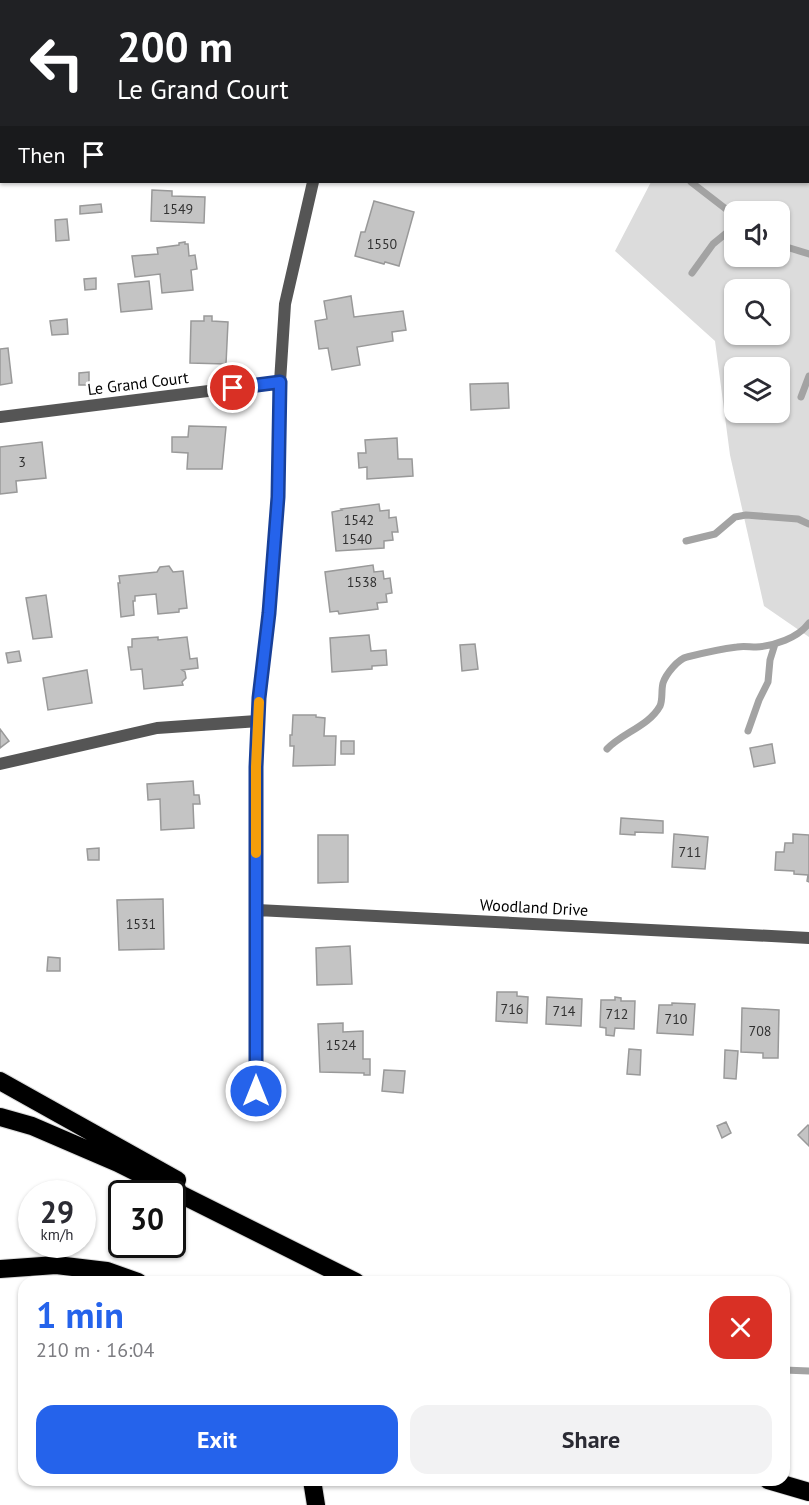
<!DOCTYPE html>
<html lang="en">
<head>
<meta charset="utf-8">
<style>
	:root { --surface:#fff; --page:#f2f2f3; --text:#2b2b33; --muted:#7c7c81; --accent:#2563eb }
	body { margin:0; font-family:"PT Sans",sans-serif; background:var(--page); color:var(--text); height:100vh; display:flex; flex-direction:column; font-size:22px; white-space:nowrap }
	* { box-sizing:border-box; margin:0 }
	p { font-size:20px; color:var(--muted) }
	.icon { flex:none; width:33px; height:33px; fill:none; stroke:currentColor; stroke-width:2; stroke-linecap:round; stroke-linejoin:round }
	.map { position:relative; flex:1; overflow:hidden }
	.panel { position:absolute; left:18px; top:1276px; width:772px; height:210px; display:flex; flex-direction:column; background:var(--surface); border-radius:18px; box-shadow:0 2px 4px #0004 }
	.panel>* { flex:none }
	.banner { position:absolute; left:0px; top:0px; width:810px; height:183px; box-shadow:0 2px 4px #0004; background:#202124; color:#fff; overflow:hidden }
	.controls { position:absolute; left:724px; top:201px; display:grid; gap:12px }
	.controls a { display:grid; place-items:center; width:66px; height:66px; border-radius:12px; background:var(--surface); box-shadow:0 2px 4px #0004; font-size:30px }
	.speed { position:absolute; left:18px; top:1180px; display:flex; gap:12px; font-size:30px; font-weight:700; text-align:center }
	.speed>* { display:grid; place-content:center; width:78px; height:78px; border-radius:50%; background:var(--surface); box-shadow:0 2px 4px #0004; line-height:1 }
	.speed small { font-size:15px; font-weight:400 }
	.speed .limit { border:3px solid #111; border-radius:9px; background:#fff; color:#111 }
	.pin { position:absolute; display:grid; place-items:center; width:51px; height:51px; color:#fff; margin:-26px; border:3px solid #fff; border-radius:50%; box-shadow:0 2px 6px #0007 }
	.me { position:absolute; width:66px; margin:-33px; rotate:0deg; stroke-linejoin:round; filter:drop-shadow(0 0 4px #0008) }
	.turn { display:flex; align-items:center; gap:21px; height:126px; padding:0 18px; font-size:27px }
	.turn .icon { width:78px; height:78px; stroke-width:2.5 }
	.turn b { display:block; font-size:42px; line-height:51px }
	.then { display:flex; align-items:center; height:57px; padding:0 18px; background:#0003; gap:12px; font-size:22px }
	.round { display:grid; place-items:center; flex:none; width:63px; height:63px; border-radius:18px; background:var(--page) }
	.headline { display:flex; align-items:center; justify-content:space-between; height:102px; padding:0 18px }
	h1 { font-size:36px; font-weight:800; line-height:45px; color:var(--accent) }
	.cta { display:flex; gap:12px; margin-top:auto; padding:12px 18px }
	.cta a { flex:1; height:69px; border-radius:18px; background:var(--accent); color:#fff; font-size:24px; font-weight:800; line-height:69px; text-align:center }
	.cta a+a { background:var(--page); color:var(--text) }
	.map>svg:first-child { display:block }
</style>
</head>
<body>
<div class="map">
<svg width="809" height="1505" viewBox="0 0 809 1505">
	<rect width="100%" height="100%" fill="#fff"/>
	<path fill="#dcdcdc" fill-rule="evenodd" d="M711 0H809V637L764 606 730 455 715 341 615 251 651 182H808V2L711 1ZM735 212H780V256H735ZM735 290H780V334H735ZM735 368H780V412H735Z"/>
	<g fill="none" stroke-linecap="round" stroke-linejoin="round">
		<path stroke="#a3a3a3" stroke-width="7" d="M731 2 733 0
			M691 182 735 216
			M780 245 809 254
			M692 273 713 244 735 226
			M801 397 809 376
			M686 541 715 534 735 517 746 515 798 519 809 524
			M748 731 759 700 768 682 770 660 775 644
			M607 749C622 733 649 726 660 706 663 699 661 691 663 683 666 674 678 659 687 657 703 653 721 649 737 647 743 646 750 647 756 647 774 646 798 638 809 623
			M784 1370 809 1371"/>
	</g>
	<path fill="#c4c4c4" stroke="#999" stroke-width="1.5" d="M2 144V176H0V145Z
		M152 190 172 191V196L205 197 204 223 151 221Z
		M374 201 414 212 399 266 385 262 384 264 355 256 361 232H365Z
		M101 204 102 212 80 214V206Z
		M67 219 69 240 56 241 55 220Z
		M185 242V244H188L189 256 195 255 197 269 191 270 193 290 162 293 160 274 135 277 132 256 158 254 157 248 179 245V243Z
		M96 278V289L85 290 84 279Z
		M149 281 152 309 121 312 118 284Z
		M351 296 354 317 403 311 406 330 392 332 393 341 357 347 360 365 332 370 328 348 319 349 315 321 327 319 324 301Z
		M204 316H212V321L228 322 226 364 190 363 191 321H204Z
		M67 319 68 334 52 335 50 321Z
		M8 348 12 383 0 385V349Z
		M89 372V385H79V373Z
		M508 383 509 408 471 410 470 384Z
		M189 426 226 427 222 469H187L188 453 172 452V437H188Z
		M397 438 398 459H412L413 476 367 479V467L359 468 358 453H366L365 440Z
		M42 442 46 478 16 481 17 492 0 494V447Z
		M379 504 380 511 389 510V518L396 517 398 532H392L393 540 384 541V548L336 551 332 512 342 510 341 509Z
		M373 565 374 572 383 571 384 579 390 578 392 593 386 594 387 602 377 603 378 609 339 614 338 611 330 612 325 572Z
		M169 566 173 572 183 571 187 608 179 609V612L158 614 156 594 135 596V601H133L134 615 121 617 118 583H120L119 576 157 572 160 567Z
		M46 595 52 637 33 639 26 598Z
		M369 635 371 651 386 650 387 665 372 666V669L332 672 330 638Z
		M158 637V640L187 637 190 659 197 658 198 668 182 670 185 672 186 678 182 682 183 685 144 689 142 669 131 670 128 647H132V639Z
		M475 644 478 669 462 671 460 645Z
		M19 651 21 661 8 663 6 653Z
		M87 670 92 703 48 710 43 678Z
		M293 715H316V717L325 718 324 736H336L335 765 293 766 294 746H290V735H292Z
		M0 729 9 741 0 748Z
		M341 741H354V754H341Z
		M772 744 775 763 754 767 750 748Z
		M193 781 194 795H199L200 804H193L194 828 161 830 160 799 148 800 147 784Z
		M621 818 663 821V833L635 832V835L620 834Z
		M674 834 708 837 705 869 672 867Z
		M793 834 809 835V882L807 881 808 875 794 874V871L775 870 776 852H784L785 843H793Z
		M318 835H348V882L318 883Z
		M99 848V860H88L87 849Z
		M163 899 164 949 119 950 117 900Z
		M350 946 352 984 317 985 316 948Z
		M48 957 60 958V971H47Z
		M497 992H517V996L528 997 527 1023 496 1021Z
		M547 997 582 999 581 1026 546 1024Z
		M615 997 621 998V1001H635L634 1029 615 1028 614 1036 606 1035V1028L600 1027 601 1000H615Z
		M672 1003 695 1004 693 1035 657 1033 659 1005H672Z
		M742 1008 779 1010 778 1058H763V1053L741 1052Z
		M343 1023V1032L363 1031V1059H370V1075H364V1073L320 1072 318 1024Z
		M629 1049 641 1050 640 1075 627 1074Z
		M725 1050 738 1051 736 1079 724 1078Z
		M384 1070 405 1071 403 1093 382 1091Z
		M726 1122 731 1133 722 1138 717 1126Z
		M808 1125 809 1126V1146L798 1135Z"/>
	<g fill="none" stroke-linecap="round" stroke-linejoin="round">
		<defs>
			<path id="motorway" d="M0 1081 177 1180
				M0 1117 32 1126 118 1163 356 1282
				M0 1269 56 1265 107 1271 138 1282
				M312 1480 316 1505
				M768 1480 809 1492"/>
		</defs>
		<use href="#motorway" stroke="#dbdbdb" stroke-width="20"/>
		<path stroke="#555" stroke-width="12" d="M0 764 157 728 258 721"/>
		<path stroke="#555" stroke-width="12" d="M362 2 363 0
			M0 417 280 382
			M257 910 809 938
			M256 1091V767L259 698 269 613 278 497 280 382 285 304 313 182"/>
		<use href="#motorway" stroke="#000" stroke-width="18"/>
	</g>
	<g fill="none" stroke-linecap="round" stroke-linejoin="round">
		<defs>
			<path id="route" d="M233 388 280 382 278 497 269 613 259 698 256 767V1091"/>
		</defs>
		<use href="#route" stroke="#184099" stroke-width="15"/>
		<use href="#route" stroke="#2563eb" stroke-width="10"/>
		<path stroke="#f59e0b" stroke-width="10" d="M256 853V767L259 702"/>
	</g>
	<g text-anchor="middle" stroke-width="5" stroke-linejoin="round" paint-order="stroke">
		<g font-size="14" fill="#313131">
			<text x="178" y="214">1549</text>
			<text x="382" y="249">1550</text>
			<text x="22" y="467">3</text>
			<text x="359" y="525">1542</text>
			<text x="357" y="544">1540</text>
			<text x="362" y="587">1538</text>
			<text x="690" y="857">711</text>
			<text x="141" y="929">1531</text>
			<text x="512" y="1014">716</text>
			<text x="564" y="1016">714</text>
			<text x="617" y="1019">712</text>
			<text x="676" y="1024">710</text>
			<text x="760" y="1036">708</text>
			<text x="341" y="1050">1524</text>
		</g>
		<g font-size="16" fill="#000" stroke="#fff">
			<text transform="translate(138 383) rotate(-7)" y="6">Le Grand Court</text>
			<text transform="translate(534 907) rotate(3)" y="6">Woodland Drive</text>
		</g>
	</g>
</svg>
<div class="controls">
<a><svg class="icon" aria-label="sound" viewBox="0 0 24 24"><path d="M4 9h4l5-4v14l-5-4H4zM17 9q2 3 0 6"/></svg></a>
<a><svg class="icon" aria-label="search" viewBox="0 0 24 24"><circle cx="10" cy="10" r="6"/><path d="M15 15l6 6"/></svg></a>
<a><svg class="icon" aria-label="layers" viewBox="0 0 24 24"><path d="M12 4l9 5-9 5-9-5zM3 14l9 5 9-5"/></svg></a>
</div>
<div class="speed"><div>29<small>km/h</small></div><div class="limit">30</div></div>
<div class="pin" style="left:233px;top:388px;background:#d93025"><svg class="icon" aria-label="arrive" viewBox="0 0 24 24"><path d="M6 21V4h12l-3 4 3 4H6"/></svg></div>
<svg class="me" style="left:256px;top:1091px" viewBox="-20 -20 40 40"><circle r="17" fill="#2563eb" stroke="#fff" stroke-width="3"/><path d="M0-11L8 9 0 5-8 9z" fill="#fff"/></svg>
<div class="banner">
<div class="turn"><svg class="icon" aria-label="left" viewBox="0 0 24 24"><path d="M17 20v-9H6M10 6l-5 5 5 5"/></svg><div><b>200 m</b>Le Grand Court</div></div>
<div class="then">Then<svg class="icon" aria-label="arrive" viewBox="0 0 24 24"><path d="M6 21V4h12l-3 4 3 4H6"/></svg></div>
</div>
<section class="panel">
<div class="headline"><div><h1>1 min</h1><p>210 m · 16:04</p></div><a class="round" style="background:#d93025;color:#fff"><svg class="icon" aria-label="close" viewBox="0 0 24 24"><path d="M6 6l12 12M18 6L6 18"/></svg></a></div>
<div class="cta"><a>Exit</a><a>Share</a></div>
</section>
</div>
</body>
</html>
